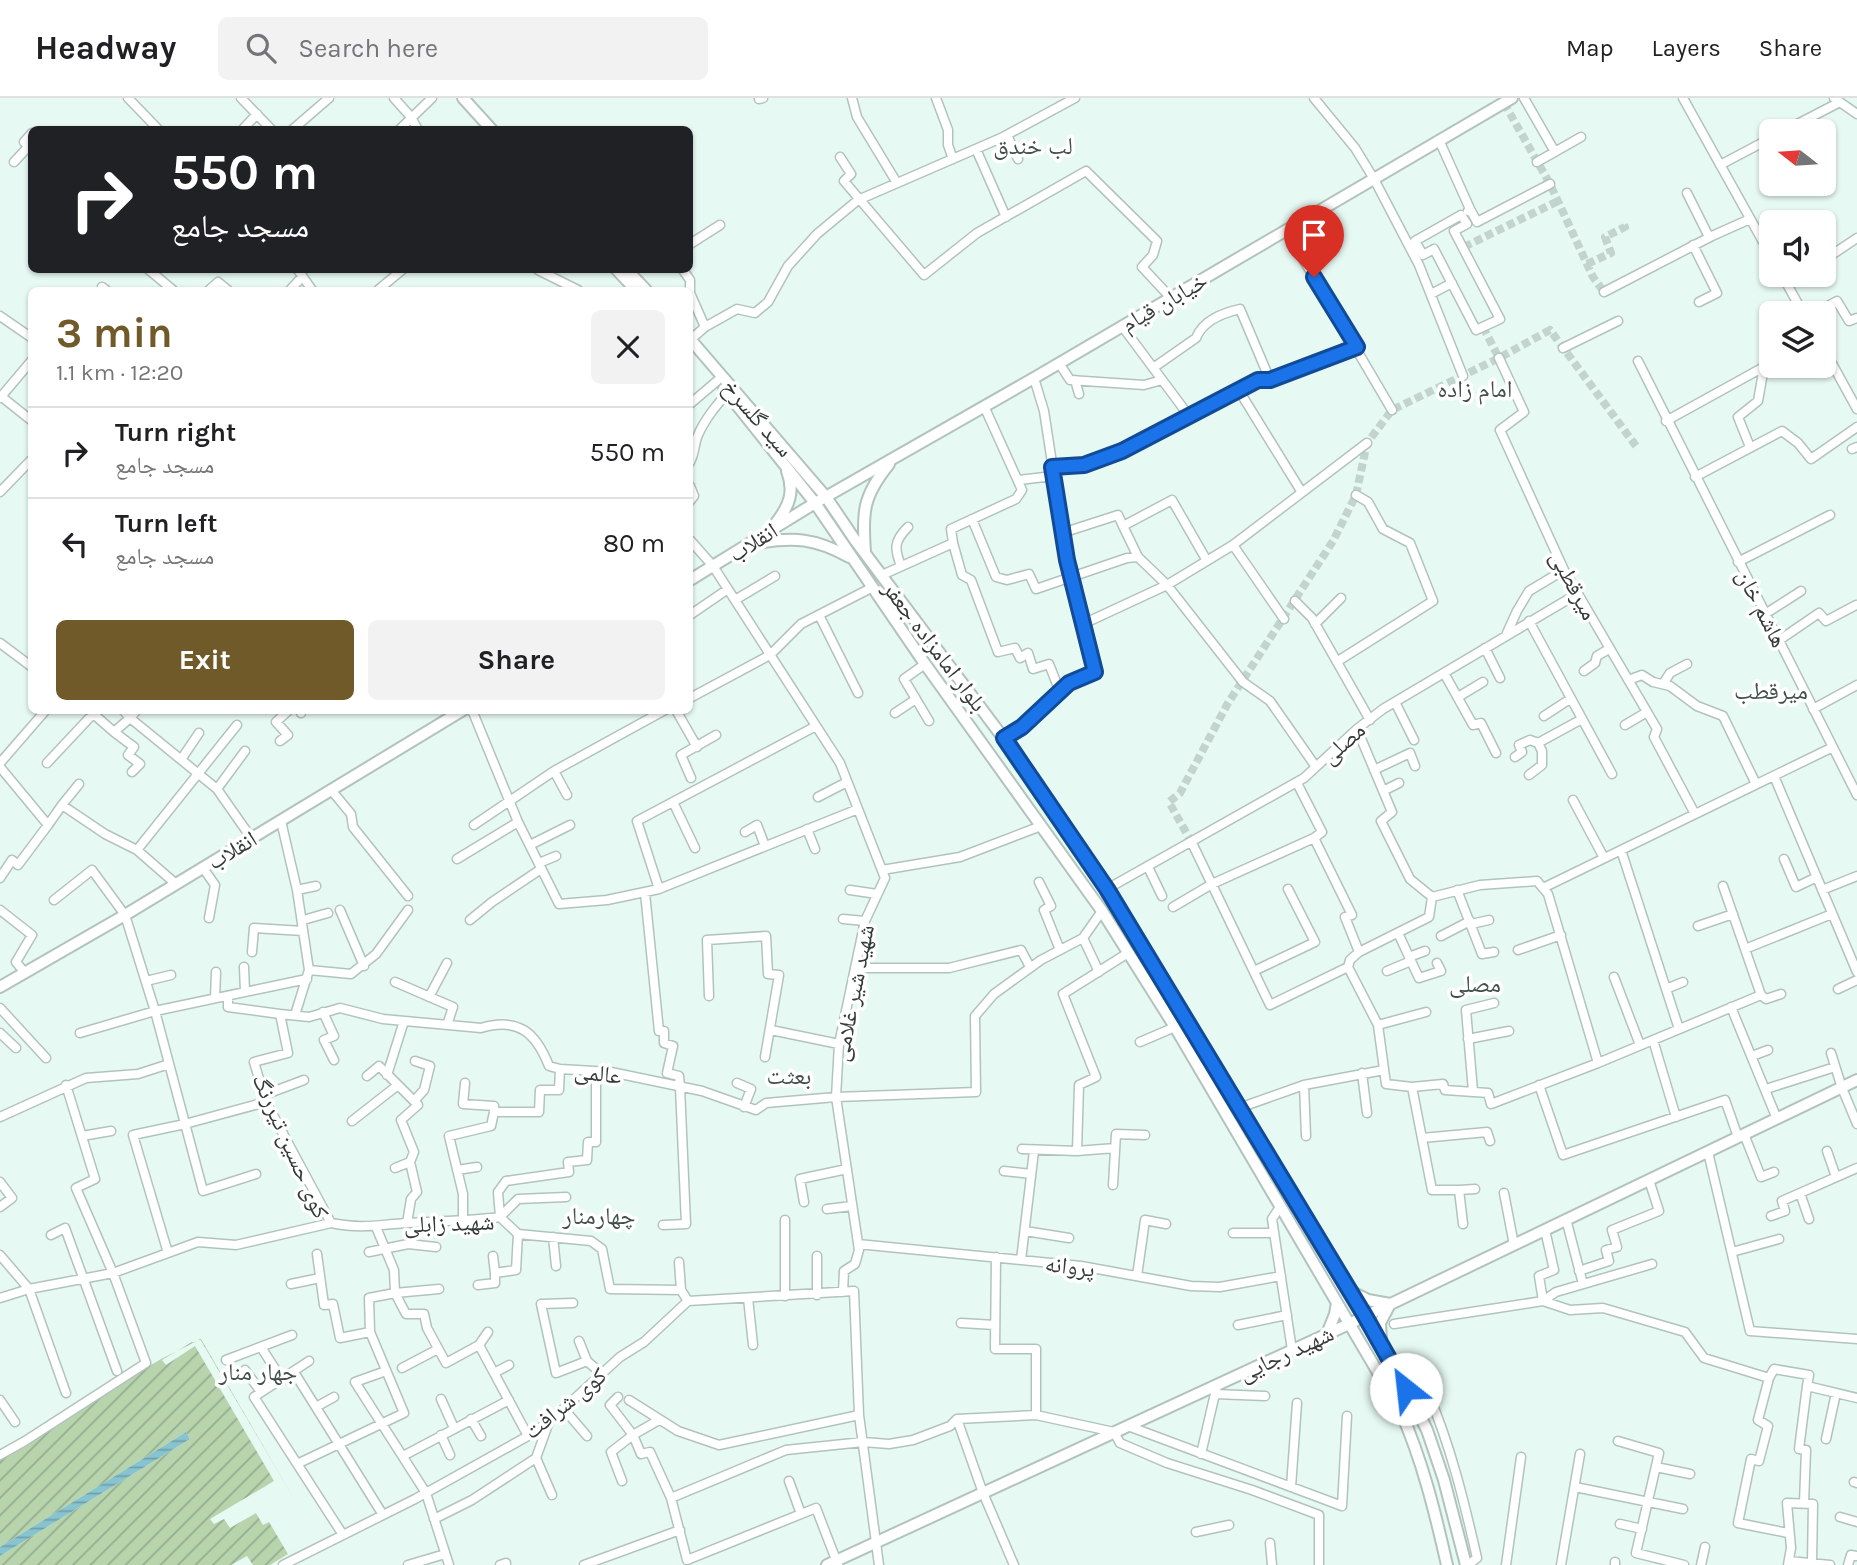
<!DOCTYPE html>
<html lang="en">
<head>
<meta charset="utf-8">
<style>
	:root { --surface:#fff; --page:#f2f2f2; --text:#202124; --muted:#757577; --line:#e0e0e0; --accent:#715a2a }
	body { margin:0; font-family:Karla,"Noto Naskh Arabic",sans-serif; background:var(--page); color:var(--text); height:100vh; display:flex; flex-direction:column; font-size:26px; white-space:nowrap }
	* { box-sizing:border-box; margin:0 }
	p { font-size:23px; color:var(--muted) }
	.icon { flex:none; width:38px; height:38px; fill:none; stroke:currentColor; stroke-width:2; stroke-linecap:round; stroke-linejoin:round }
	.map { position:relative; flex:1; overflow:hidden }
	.panel { position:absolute; left:28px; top:189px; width:665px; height:427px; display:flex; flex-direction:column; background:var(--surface); border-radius:10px; box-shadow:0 2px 5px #0004 }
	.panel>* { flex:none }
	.top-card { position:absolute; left:28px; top:28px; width:665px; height:147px; border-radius:10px; box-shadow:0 2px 5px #0004; background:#202124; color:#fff; overflow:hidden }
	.needle { width:46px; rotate:287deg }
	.tools { position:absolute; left:1759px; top:21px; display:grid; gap:14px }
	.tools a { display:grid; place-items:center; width:77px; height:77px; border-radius:10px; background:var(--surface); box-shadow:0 2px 5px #0004; font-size:35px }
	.pin { position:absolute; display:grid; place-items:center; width:60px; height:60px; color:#fff; margin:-72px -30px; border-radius:50% 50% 50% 0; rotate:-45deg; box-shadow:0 0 7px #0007 }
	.pin .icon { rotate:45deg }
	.me { position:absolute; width:77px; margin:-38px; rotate:331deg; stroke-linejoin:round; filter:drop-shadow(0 0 5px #0008) }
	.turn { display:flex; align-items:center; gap:24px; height:147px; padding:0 28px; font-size:32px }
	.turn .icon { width:91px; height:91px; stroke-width:2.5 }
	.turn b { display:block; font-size:49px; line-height:60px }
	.round { display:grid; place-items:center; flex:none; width:74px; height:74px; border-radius:10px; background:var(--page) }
	.overview { display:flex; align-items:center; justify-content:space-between; height:119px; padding:0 28px }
	h1 { font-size:42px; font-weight:700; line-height:52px; color:var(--accent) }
	.primary-button { display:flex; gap:14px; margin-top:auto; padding:14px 28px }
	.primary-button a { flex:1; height:80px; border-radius:10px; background:var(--accent); color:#fff; font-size:28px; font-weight:700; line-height:80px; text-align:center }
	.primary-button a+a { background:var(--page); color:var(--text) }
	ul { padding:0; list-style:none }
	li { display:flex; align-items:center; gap:21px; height:91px; padding:0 28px; border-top:2px solid var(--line) }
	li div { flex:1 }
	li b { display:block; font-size:26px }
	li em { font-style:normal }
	header { display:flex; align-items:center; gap:42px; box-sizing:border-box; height:98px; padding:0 35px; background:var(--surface); border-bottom:2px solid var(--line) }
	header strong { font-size:33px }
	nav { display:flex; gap:38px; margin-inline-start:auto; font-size:24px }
	.search { width:490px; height:63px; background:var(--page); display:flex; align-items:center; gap:18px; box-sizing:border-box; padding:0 24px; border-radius:10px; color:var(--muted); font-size:26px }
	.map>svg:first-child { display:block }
</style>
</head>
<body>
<header>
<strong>Headway</strong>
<div class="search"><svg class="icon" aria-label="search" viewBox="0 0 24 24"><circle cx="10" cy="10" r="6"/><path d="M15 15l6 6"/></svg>Search here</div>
<nav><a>Map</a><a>Layers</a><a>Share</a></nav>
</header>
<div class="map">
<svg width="1857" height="1467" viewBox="0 0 1857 1467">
	<defs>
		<pattern id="garden-furrows" width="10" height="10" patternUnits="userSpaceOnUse" patternTransform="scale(1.75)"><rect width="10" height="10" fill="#b7d4ad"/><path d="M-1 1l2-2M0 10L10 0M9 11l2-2" fill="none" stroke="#95ad8e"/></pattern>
		<pattern id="water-rules" width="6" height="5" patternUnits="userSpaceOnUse" patternTransform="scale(1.75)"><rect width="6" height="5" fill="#88c4d0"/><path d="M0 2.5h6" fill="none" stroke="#70a0aa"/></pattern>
	</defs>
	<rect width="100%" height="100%" fill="#e7f9f3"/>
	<path fill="url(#garden-furrows)" d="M200 1241 194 1245 192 1244 162 1262 166 1267 195 1248 274 1383 210 1421 214 1426 224 1421 230 1430 256 1415 263 1427 269 1424 288 1456 321 1436 270 1467H253L247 1458 231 1467H0V1458L190 1341 186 1334 0 1449V1360L161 1261 201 1241 297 1406 302 1403 297 1406Z"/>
	<path fill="url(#water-rules)" d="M186 1334 190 1341 0 1458V1449Z"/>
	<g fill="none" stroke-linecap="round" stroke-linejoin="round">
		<path stroke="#c3d3ce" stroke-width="8" stroke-dasharray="8 4" stroke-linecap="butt" d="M1504 5 1550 86 1593 179 1604 194
			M1464 149 1558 103
			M1587 166 1611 155 1605 139 1625 129 1623 126
			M1483 229 1499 260
			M1192 745 1169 704 1180 695 1228 605 1333 443 1356 397 1367 345 1392 312 1499 260 1550 232 1636 348"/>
		<defs>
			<path id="street" d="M128 0 159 32
				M241 0 272 32
				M394 0 411 19 418 32
				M852 0 857 19 897 85
				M936 0 948 32V47L953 61
				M1314 0 1355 50 1374 81 1419 167 1463 278
				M1524 0 1555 54
				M1683 0 1771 158
				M1834 0 1857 16
				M759 1 763 0
				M242 32 257 16
				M292 32 329 0
				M399 32 432 0
				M1784 33 1838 5
				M32 35 24 44 32 50
				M1007 37 1018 61
				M1439 42 1470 111 1468 113
				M1763 45 1771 60
				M976 51 1006 119
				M840 59 851 76 844 83 924 177 977 135 1086 73 1157 143 1153 157 1142 169 1171 200
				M14 64 29 48
				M1537 64 1581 39
				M1720 67 1771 40
				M1687 95 1709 139
				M1470 111 1477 124 1550 86
				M1461 117 1467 126 1454 133 1500 221 1476 232 1434 151 1423 157 1415 143Z
				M1286 132 1392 312
				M690 146 720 127
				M1693 147 1717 195 1699 204
				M1824 162 1857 140
				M149 172 173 192
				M298 172 312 192
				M538 172 578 192
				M683 172 690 182V195L705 229
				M1782 177 1803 215
				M1787 186 1800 177
				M102 189 106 192
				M209 192 218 184 228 192
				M290 192 302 179
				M378 192 402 172
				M1604 194 1712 138 1750 121
				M1431 196 1452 185
				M1815 215 1837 203 1849 223 1857 220
				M0 218 32 240
				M1122 228 1189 318
				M690 242 705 229 737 211 755 215 768 204 788 168 817 136 858 102 1001 40 1075 0
				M1563 250 1618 223
				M1824 251 1857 311
				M1499 260 1524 314 1500 332 1564 472 1657 631 1654 639 1695 716
				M1638 263 1857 697
				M1059 265 1070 282 1144 287 1162 282
				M1153 270 1196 240C1203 222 1223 215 1240 211L1270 282
				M1075 282 1079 296
				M1238 291 1301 393
				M2 299 32 323
				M0 300 32 262
				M690 306 717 283
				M1666 323 1771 265
				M1750 349 1738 319 1758 303 1764 269
				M1852 351 1857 349
				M690 364C695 355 694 346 698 337 705 321 716 308 727 295
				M1052 369 1084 367 1122 353 1258 282H1270L1357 249
				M1695 379 1782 333 1798 345 1811 361 1857 329
				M1019 382 1053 378
				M690 388 694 398 690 403
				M0 394 32 361
				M972 421 996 479 1007 482 1029 476 1036 491 1127 460 1138 459 1167 487 1243 584 1270 603 1316 669
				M1123 428 1138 459
				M1062 435 1118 417 1123 428 1172 402 1207 463
				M690 442 713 468 840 665 885 780 865 823 839 946 836 999 859 1152 855 1166 844 1173 843 1194
				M953 445 962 477 971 482 998 554 1015 550 1020 560 1028 555 1033 571 1049 566 1060 594
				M1233 447 1284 521
				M1738 464 1830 417
				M901 468C894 450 894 443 908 429
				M882 477 953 445 951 431 1016 401 1022 392 984 308
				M735 502 775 478
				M1295 503 1312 520 1370 622
				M1765 516 1801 493
				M690 517 728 491
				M819 517 858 595
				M1529 523 1612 676
				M1083 526 1167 487 1233 447 1367 345
				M1315 526 1341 500
				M1507 535 1517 513 1529 493 1564 472
				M1778 543 1819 515 1826 523 1856 507
				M0 545 32 569
				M1485 550 1500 580
				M1338 563 1433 503 1410 445 1383 431 1368 404 1356 397
				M925 566 904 581 929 623
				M1584 573 1595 565 1597 558 1609 551
				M1444 575 1473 627 1481 625 1496 655
				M1628 582 1642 577 1653 584 1670 588 1697 608 1723 618 1756 686
				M1663 586 1670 575 1687 566
				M1458 599 1483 584
				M690 600 770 557 801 526 873 489
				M1395 604 1414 642
				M1813 611 1857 587
				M89 612 114 634 130 620 217 691 252 741
				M123 612 130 620 137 612
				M300 612 301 615
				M472 612 518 724 559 806 607 802 659 791 858 711
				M676 612 697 649
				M895 615 916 601
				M1544 618 1570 601
				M1625 627 1647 614
				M1357 631 1392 714 1381 723 1410 781 1432 799
				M114 634 134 649 128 657 140 666 132 674
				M1004 640 1022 629 1069 585 1095 574 1067 462 1044 313 1034 280
				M280 643 288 637 276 624 289 612
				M1515 659 1522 654 1519 647 1530 642 1538 645
				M182 660 199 635
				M0 665 46 612
				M47 665 93 616
				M0 669 48 727 62 707 105 736 137 752 176 786
				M1374 672 1410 655 1415 668
				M554 673 567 697
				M1529 677 1542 667V653L1538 645 1582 621
				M1774 678 1857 874
				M691 680 681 657 716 637
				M1297 685 1322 734 1314 740 1352 817 1345 819 1359 854
				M217 691 245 653
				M332 693 351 716 353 729 408 798
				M1383 693 1399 685
				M818 699 847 684
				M1573 702 1604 760
				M673 704 695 750
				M62 707 79 686
				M281 723 297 792 309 872 295 917
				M474 727 554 673 665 612
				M807 731 815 751
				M745 734 757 727 765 748
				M1192 745 1270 907 1348 869 1350 862 1359 854 1429 819 1432 799
				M530 747 570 727
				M137 752 237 627
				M1621 752 1679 931
				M457 761 518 724
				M1784 761 1796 789 1817 779
				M539 765 556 758
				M1148 769 1162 798
				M203 770 215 787 209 820
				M882 772 960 759 1041 728
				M0 780 12 762 18 767 48 727
				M1039 784 1051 808 1044 812 1060 852
				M1723 788 1761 897
				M1543 790 1833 649
				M659 791 637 723 816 628
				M1107 791 1304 680 1357 631 1383 611 1577 496
				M297 792 316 788
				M850 792 877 796
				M1457 792 1482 856 1494 854
				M1822 792 1857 778
				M645 795 659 933H664V945L673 948 667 975 679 978 680 989 686 1126 663 1127
				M1432 799 1480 787 1537 783 1548 796 1598 965
				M54 802 92 772 125 817 155 913 203 1093 256 1076
				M1173 809 1212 786 1314 740
				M0 812 32 837 16 864 25 875
				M340 812 364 868
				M843 821 865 823
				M303 822 328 815
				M470 822 492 804 541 771
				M1471 826 1489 822
				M1698 828 1733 816
				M1398 835 1419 880 1441 873 1437 865
				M1441 838 1470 823
				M1083 840 1099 874
				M1745 851 1832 816
				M1518 852 1561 837
				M252 854 254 830 303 833
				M1409 859 1425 853
				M244 869 245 894
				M1348 869 1378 927 1386 986 1412 989 1432 1092H1459L1463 1126
				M855 870H949L1021 852 1030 869
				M309 872 351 876 376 856 408 812
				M1254 873 1315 844 1288 791
				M1387 873 1411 863
				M1614 879 1640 947
				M146 883 171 877
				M395 884 453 909 447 927
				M1666 891 1683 884
				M1838 891 1857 882
				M228 898V909L280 916
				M709 898 707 842 766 838 768 876 779 877 765 959
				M429 899 447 865
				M215 900 216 874
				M1731 909 1777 1021
				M0 910 46 960
				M323 914 334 938 324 942 334 962
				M1378 927 1426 914
				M771 932 839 946
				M0 935 16 950
				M80 935 155 913 307 881
				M1468 941 1509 933
				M1653 942 1676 1019
				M1140 944 1175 929
				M1831 955 1842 990 1857 1026
				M1752 958 1768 952
				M1362 975 1367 1015
				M387 977 404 923
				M367 978 379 968 418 1007 401 1022 414 1054 410 1064 417 1094 411 1101 407 1125
				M465 985 463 1006 494 1008V1014
				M737 985 751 991 744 1009
				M1304 987 1306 1038
				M1539 987 1563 1057 1725 1002 1738 1039
				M1412 989 1443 986 1445 992 1488 995 1491 1006 1598 965 1761 897 1766 901 1781 896
				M1766 991 1835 969
				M1473 993 1466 912 1494 905
				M264 997 304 982
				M414 1003 424 992 430 968 415 963
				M1239 1010 1304 987 1384 972
				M0 1019 86 980 138 976 169 966
				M352 1023 398 987
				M1744 1036 1761 1079 1774 1074
				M82 1038 111 1033
				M1422 1040 1487 1034 1490 1043
				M1022 1051 1077 1053 1115 1050
				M1077 1053 1079 987 1096 979 1063 896 1128 855
				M1827 1053 1836 1079
				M1708 1054 1750 1233 1857 1241
				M395 1070 410 1064
				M457 1072 477 1069
				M1004 1073 1031 1076
				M0 1084 12 1100 0 1109
				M1113 1087 1116 1036 1145 1037
				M1459 1092 1475 1091
				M1504 1095 1514 1147
				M1800 1095 1809 1121
				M804 1104 800 1081 847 1071
				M1280 1109 1272 1121 1292 1252
				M827 1111 852 1108
				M1771 1118 1785 1113 1782 1103 1857 1070
				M500 1119 498 1094 506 1083 569 1074 568 1064 587 1062 588 1044H596V974
				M500 1119 518 1101 566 1099
				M1566 1121 1583 1186
				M785 1122V1198
				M463 1124V1096L449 1038 491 1028 494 1014H539L540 992H559L560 971
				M331 1125C363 1131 376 1127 407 1125 438 1123 469 1123 500 1119L518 1136 591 1143 602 1151 610 1191 681 1192 688 1203
				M376 1129 394 1172 395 1195 406 1216H424L427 1230 446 1265 479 1247 528 1338
				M1025 1133 1069 1140
				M1233 1135H1274
				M51 1137 65 1130 117 1273
				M553 1139 556 1168
				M858 1146 1081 1168 1191 1188 1220 1189 1281 1178
				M369 1154 408 1146 436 1149
				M1732 1154 1779 1141
				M168 1155 133 1037 185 1026 266 1004
				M317 1156 324 1207 333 1206 340 1240 370 1234
				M0 1157 29 1191 66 1295
				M493 1158 495 1175
				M817 1158V1197
				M996 1159 995 1251H1036V1317
				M1021 1162 1034 1053
				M679 1164 681 1192
				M1652 1166 1556 1194 1543 1203 1570 1212 1603 1210 1685 1234 1704 1260 1769 1280 1774 1271 1809 1277 1807 1288 1857 1300
				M1579 1173 1609 1163 1606 1152 1617 1149 1612 1132 1659 1113 1649 1082
				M1137 1178 1145 1122 1166 1126
				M291 1186 320 1180
				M478 1187 495 1185V1175L516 1172 518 1136
				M0 1200 29 1191 113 1175 198 1144 236 1147 331 1125 266 1004 254 964 288 955 280 916 309 919 340 910 383 921 481 930C519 919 536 935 549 968L560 971 611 974 702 993 756 1012 766 1005 836 999 976 994 975 918 994 896 1041 862 1083 840 1102 813
				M748 1200 753 1247
				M573 1205 541 1206 556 1275 587 1263 602 1276
				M961 1225 995 1227
				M1394 1226 1543 1203 1539 1178 1554 1172 1545 1132
				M1238 1227 1287 1217
				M579 1243 587 1263
				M479 1247 488 1234
				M261 1249 282 1282
				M226 1262 292 1237
				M309 1263 254 1299 343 1437
				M402 1270 438 1251
				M245 1272 261 1294
				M386 1273 355 1284 426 1395 449 1467
				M294 1274 383 1417
				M494 1275 509 1267
				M1769 1280 1758 1322 1768 1328 1759 1363 1751 1361 1738 1425 1788 1435
				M1406 1291 1428 1295C1451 1349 1464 1403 1477 1460L1468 1467
				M1215 1296 1265 1298
				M618 1299 610 1307 633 1337 641 1356 650 1354 671 1400 687 1462 816 1410 838 1467
				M441 1301 454 1330
				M0 1302 15 1324
				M629 1302 678 1333 719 1347 859 1317
				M316 1309 334 1299
				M564 1311 587 1338
				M471 1321 481 1338
				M957 1321 983 1395 1014 1467
				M1128 1328 1342 1408 1347 1318
				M441 1337 450 1357
				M1826 1341 1836 1295
				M1618 1343 1659 1355 1636 1455 1684 1467
				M1201 1356 1217 1287
				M0 1357 25 1343 146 1265 113 1175 76 1090 95 1081 66 987
				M403 1358 509 1302
				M536 1360 549 1324
				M297 1366 404 1315 370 1234 369 1200 395 1195 439 1191
				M1656 1369 1690 1376
				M622 1383 611 1354 633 1337 659 1322
				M789 1383 801 1416
				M1854 1384 1857 1385
				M1291 1389 1297 1305
				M1575 1389 1683 1411
				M671 1400 786 1352 863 1344 889 1346 913 1342 950 1328 957 1321 1036 1317 1114 1334 1120 1345 1167 1365 1252 1392 1319 1417V1467
				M1804 1405 1806 1352 1799 1351 1807 1288
				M1840 1419 1857 1424
				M434 1421 472 1402 536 1360 552 1397
				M1620 1426 1642 1431
				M1196 1434 1229 1427
				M1270 1445 1272 1467
				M1789 1463 1830 1467
				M283 1467 415 1401 528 1338 549 1324 620 1259 644 1244 688 1203 854 1193 859 1317 879 1467
				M408 1467 445 1456
				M500 1467 506 1465
				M584 1467 680 1432
				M1506 1467 1521 1359
				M1561 1467 1580 1356
				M1615 1467V1464
				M1701 1467 1705 1449
				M1788 1467 1791 1450 1787 1405 1813 1406 1812 1464
				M1848 1467 1851 1457 1857 1458"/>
			<path id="secondary" d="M463 0 492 32
				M617 172 636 192
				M627 172 646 192
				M690 241 826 399 855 442 1022 665 1107 791 1402 1282 1427 1332 1444 1382 1466 1467
				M724 291 815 405 925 566 1102 813 1175 929 1400 1312C1422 1361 1435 1414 1447 1467
				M776 425C789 408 795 394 787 373
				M757 445C794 439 815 440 849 459
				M865 454C862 414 863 398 889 366
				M690 482 815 405 1034 280 1512 0
				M0 889 125 817 463 612
				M1350 1193 1368 1202 1390 1206 1380 1225 1381 1242
				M1327 1236 1335 1216 1337 1205
				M827 1467 1349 1226 1857 982"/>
		</defs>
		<use href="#street" stroke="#b2c3bd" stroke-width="11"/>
		<use href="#secondary" stroke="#b2c3bd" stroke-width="14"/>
		<use href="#street" stroke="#fff" stroke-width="8"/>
		<use href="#secondary" stroke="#fff" stroke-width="10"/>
	</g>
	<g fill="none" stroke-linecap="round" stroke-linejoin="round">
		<defs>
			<path id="route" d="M1314 179 1357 249 1270 282H1258L1122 353 1084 367 1052 369 1067 462 1095 574 1069 585 1022 629 1004 640 1107 791 1365 1218 1406 1291"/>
		</defs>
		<use href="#route" stroke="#114b97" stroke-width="18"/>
		<use href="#route" stroke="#1a73e8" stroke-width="12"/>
	</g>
	<g text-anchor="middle" stroke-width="7" stroke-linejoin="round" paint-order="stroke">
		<g font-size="23" fill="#333a38" stroke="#fff">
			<text transform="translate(1164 204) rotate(-30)" y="8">خیابان قیام</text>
			<text transform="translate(758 320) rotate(49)" y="8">سید گلسرخ</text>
			<text transform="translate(753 444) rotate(-32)" y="8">انقلاب</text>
			<text transform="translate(1574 487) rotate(62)" y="8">میرقطبی</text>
			<text transform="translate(1762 510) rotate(63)" y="8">هاشم خان</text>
			<text transform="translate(935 548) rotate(53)" y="8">بلوار امامزاده جعفر</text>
			<text transform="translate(1343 645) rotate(-42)" y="8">مصلی</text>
			<text transform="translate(232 752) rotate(-31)" y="8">انقلاب</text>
			<text transform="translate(853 895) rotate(-79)" y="8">شهید شیر غلامی</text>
			<text transform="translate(598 975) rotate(7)" y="8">عالمی</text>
			<text transform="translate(291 1048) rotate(66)" y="8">کوی حسین تیررنگ</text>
			<text transform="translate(449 1125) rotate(-2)" y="8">شهید زابلی</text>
			<text transform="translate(1070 1168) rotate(7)" y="8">پروانه</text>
			<text transform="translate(1286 1255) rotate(-25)" y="8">شهید رجایی</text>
			<text transform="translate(565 1305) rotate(-39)" y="8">کوی شرافت</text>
		</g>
		<g font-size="24" fill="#42504c" stroke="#fff">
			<text x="1033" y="56">لب خندق</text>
			<text x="1475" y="299">امام زاده</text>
			<text x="1771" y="601">میرقطب</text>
			<text x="1475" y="894">مصلی</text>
			<text x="789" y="986">بعثت</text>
			<text x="599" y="1126">چهارمنار</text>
			<text x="258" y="1282">جهار منار</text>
		</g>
	</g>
</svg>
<div class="tools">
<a><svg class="needle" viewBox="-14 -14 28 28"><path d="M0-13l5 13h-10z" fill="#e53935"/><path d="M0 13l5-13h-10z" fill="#757577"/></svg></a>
<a><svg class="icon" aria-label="sound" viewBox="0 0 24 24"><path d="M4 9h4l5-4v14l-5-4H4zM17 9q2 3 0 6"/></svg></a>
<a><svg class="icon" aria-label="layers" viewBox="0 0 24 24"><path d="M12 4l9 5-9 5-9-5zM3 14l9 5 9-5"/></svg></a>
</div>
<div class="pin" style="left:1314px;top:179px;background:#d93025"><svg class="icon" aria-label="arrive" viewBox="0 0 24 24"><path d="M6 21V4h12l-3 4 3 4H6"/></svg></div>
<svg class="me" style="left:1406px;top:1291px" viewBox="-20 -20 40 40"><circle r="19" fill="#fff"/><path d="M0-13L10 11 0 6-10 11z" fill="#1a73e8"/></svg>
<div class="top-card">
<div class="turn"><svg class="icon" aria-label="right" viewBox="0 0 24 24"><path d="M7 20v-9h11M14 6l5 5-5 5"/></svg><div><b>550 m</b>مسجد جامع</div></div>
</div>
<section class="panel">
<div class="overview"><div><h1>3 min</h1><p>1.1 km · 12:20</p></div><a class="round"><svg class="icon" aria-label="close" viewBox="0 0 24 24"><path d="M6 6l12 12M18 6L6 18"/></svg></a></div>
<ul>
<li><svg class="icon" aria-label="right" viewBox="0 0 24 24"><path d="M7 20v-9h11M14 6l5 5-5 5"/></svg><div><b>Turn right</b><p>مسجد جامع</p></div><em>550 m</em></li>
<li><svg class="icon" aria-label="left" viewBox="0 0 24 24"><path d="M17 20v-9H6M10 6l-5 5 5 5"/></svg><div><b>Turn left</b><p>مسجد جامع</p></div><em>80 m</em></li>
</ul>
<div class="primary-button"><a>Exit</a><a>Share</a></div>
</section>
</div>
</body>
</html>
